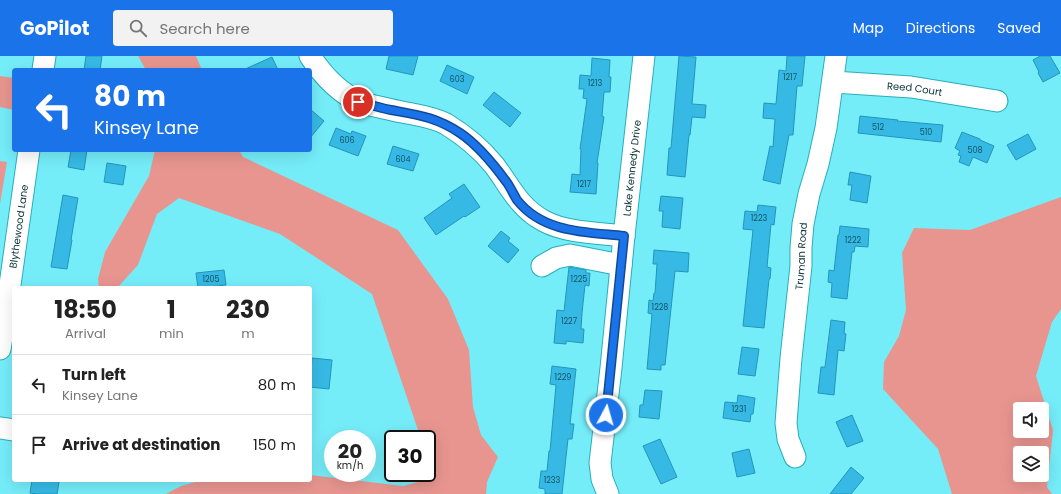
<!DOCTYPE html>
<html lang="en">
<head>
<meta charset="utf-8">
<style>
	:root { --surface:#fff; --page:#f2f2f2; --text:#222; --muted:#767676; --line:#e0e0e0; --accent:#1a73e8 }
	body { margin:0; font-family:Poppins,sans-serif; background:var(--page); color:var(--text); height:100vh; display:flex; flex-direction:column; font-size:15px; white-space:nowrap }
	* { box-sizing:border-box; margin:0 }
	p { font-size:13px; color:var(--muted) }
	.icon { flex:none; width:22px; height:22px; fill:none; stroke:currentColor; stroke-width:2; stroke-linecap:round; stroke-linejoin:round }
	.map { position:relative; flex:1; overflow:hidden }
	.drawer { position:absolute; left:12px; top:230px; width:300px; height:196px; display:flex; flex-direction:column; background:var(--surface); border-radius:4px; box-shadow:0 4px 16px #0002 }
	.drawer>* { flex:none }
	.hud { position:absolute; left:12px; top:12px; width:300px; height:84px; border-radius:4px; box-shadow:0 4px 16px #0002; background:#1a73e8; color:#fff; overflow:hidden }
	.fabs { position:absolute; left:1013px; top:346px; display:grid; gap:8px }
	.fabs a { display:grid; place-items:center; width:36px; height:36px; border-radius:4px; background:var(--surface); box-shadow:0 4px 16px #0002; font-size:20px }
	.speed { position:absolute; left:324px; top:374px; display:flex; gap:8px; font-size:20px; font-weight:700; text-align:center }
	.speed>* { display:grid; place-content:center; width:52px; height:52px; border-radius:50%; background:var(--surface); box-shadow:0 4px 16px #0002; line-height:1 }
	.speed small { font-size:10px; font-weight:400 }
	.speed .limit { border:2px solid #111; border-radius:6px; background:#fff; color:#111 }
	.pin { position:absolute; display:grid; place-items:center; width:34px; height:34px; color:#fff; margin:-17px; border:2px solid #fff; border-radius:50%; box-shadow:0 1px 4px #0007 }
	.me { position:absolute; width:44px; margin:-22px; rotate:6deg; stroke-linejoin:round; filter:drop-shadow(0 0 3px #0008) }
	.turn { display:flex; align-items:center; gap:14px; height:84px; padding:0 16px; font-size:18px }
	.turn .icon { width:52px; height:52px; stroke-width:2.5 }
	.turn b { display:block; font-size:28px; line-height:34px }
	.eta { display:flex; justify-content:space-evenly; align-items:center; height:68px; text-align:center }
	.eta b { font-size:24px; font-weight:700; line-height:28px }
	ul { padding:0; list-style:none }
	li { display:flex; align-items:center; gap:12px; height:60px; padding:0 16px; border-top:1px solid var(--line) }
	li div { flex:1 }
	li b { display:block; font-size:15px }
	li em { font-style:normal }
	header { display:flex; align-items:center; gap:24px; box-sizing:border-box; height:56px; padding:0 20px; background:var(--accent); color:#fff }
	header strong { font-size:19px }
	nav { display:flex; gap:22px; margin-inline-start:auto; font-size:14px }
	.search { width:280px; height:36px; background:var(--page); display:flex; align-items:center; gap:10px; box-sizing:border-box; padding:0 14px; border-radius:4px; color:var(--muted); font-size:15px }
	.map>svg:first-child { display:block }
</style>
</head>
<body>
<header>
<strong>GoPilot</strong>
<div class="search"><svg class="icon" aria-label="search" viewBox="0 0 24 24"><circle cx="10" cy="10" r="6"/><path d="M15 15l6 6"/></svg>Search here</div>
<nav><a>Map</a><a>Directions</a><a>Saved</a></nav>
</header>
<div class="map">
<svg width="1061" height="438" viewBox="0 0 1061 438">
	<rect width="100%" height="100%" fill="#75edf9"/>
	<path fill="#e8958f" fill-rule="evenodd" d="M138 0H196L202 14H146Z
		M0 20 14 22V54L0 51Z
		M155 94H239L243 101 398 174 448 243 469 294 473 351 481 379 498 401 487 426 486 438H166L181 430 203 424H310V419L403 430 430 423 427 406V383H421L372 238 280 178 179 142 157 158 138 209 117 232H99L98 223 105 196 149 120Z
		M0 105 7 106 0 148Z
		M1061 141V253L1052 266 1036 320 1053 374 1047 431 1052 438H952L938 393 883 333 884 306 899 280 906 254 902 197 914 172 970 174ZM1020 353H1042V375H1020ZM1020 397H1042V419H1020Z"/>
	<path fill="#36bae5" stroke="#2495b9" d="M86 0H102L100 14H84Z
		M389 0H418L413 19 386 13Z
		M679 0 696 1 692 48 706 49 705 62 692 61 690 79H689L685 121 667 119 669 92H671Z
		M787 0H805L802 30H797L793 79H789L780 128 763 124 770 90 773 91 775 63 763 62 764 47 776 48 779 14 786 15Z
		M1040 0H1050L1060 17 1043 26 1038 17 1039 16 1033 4Z
		M272 1 278 14H243Z
		M592 2 610 4 609 21H611L610 36H604L602 60 604 61 597 107H598L596 138 570 136 572 118 580 119 581 93H580L587 43 583 42 584 33H579L580 19 591 20Z
		M447 9 474 21 467 38 440 25Z
		M494 36 521 57 510 71 483 49Z
		M310 53 324 65 310 82Z
		M860 60 898 64 897 65 943 69 941 86 858 77Z
		M336 72 351 78 352 75 366 80 358 100 329 89Z
		M962 76 980 83V84L994 90 987 107 973 101 969 110 959 106 961 100 958 99 960 95 955 92Z
		M1028 78 1036 93 1016 104 1007 89Z
		M393 90 419 98 413 115 387 108Z
		M71 94H87L84 114 68 111Z
		M107 107 126 110 123 129 104 126Z
		M850 116 871 120 867 147 850 144 852 129H848Z
		M464 128 480 151 465 161 464 160 436 179 424 162 452 142 449 138Z
		M63 139 78 142 71 184H72L67 213 51 211Z
		M661 140 683 142 680 173 662 171 663 155H659Z
		M758 149 776 151 774 169 771 168 767 211 771 212 770 223H769L764 272 743 270 753 174 743 173 745 155 757 156Z
		M840 170 869 173 868 191 855 190 854 196H852L847 243 831 241 832 227 828 226 829 214 834 215 838 179H839Z
		M501 175 510 182 508 185 519 194 508 207 488 190Z
		M654 194 689 197 688 216 675 215 665 309H661V314L647 313 652 258 648 257 649 244 653 245 654 237H655L657 208H653Z
		M569 211 586 214V217H590L589 230 585 229 582 257 581 273H584L583 287 566 285V288L554 287 557 254 564 255Z
		M224 214 226 229 198 232 196 217Z
		M831 264 845 266 844 277 846 278 844 295 838 294 834 339 818 337 821 311H825Z
		M742 291 759 293 755 320 738 318Z
		M312 302 332 304 329 333 310 331Z
		M552 310 576 313 570 368H574L572 383H568L562 438H545V433L539 432 541 415H547L549 395H550L556 329 550 328Z
		M645 334 662 335 659 363 639 361 640 349H643Z
		M738 339 755 342 753 358H751L750 366 723 362 725 346 737 347Z
		M852 359 863 385 847 391 836 366Z
		M660 383 677 421 661 428 643 390Z
		M749 393 755 417 737 421 732 397Z
		M851 411 864 422 851 438H830Z
		M32 424H49L59 426 57 438H37L30 437Z"/>
	<g fill="none" stroke-linecap="round" stroke-linejoin="round">
		<defs>
			<g id="minor">
				<path d="M310 0C322 18 338 36 358 45 362 47 366 48 370 49 380 51 391 54 402 56 417 59 433 61 446 68 464 79 481 93 494 109 510 130 519 152 544 165 566 177 599 177 624 180"/>
				<path d="M43 14 45 0"/>
				<path id="s1" d="M833 26 911 31 997 45"/>
				<path d="M542 210 556 202 570 199 621 209"/>
				<path id="s2" d="M0 293 8 243 29 94"/>
				<path d="M0 372 14 374"/>
				<path id="s3" d="M795 401 788 383 786 367 791 302 801 210V192L803 168 809 138 818 108 826 72 836 0"/>
				<path id="s4" d="M608 438 602 423 600 407 611 312 624 180 644 0"/>
			</g>
		</defs>
		<use href="#minor" stroke="#29aeba" stroke-width="23"/>
		<use href="#minor" stroke="#fff" stroke-width="21"/>
	</g>
	<g fill="none" stroke-linecap="round" stroke-linejoin="round">
		<defs>
			<path id="route" d="M358 46C369 48 380 52 391 54 418 59 436 61 460 77 478 89 495 110 508 128 511 133 514 139 517 144 543 177 586 176 624 180L606 359"/>
		</defs>
		<use href="#route" stroke="#114b97" stroke-width="10"/>
		<use href="#route" stroke="#1a73e8" stroke-width="7"/>
	</g>
	<g text-anchor="middle" stroke-width="3" stroke-linejoin="round" paint-order="stroke">
		<g font-size="8" fill="#145361">
			<text x="790" y="24">1217</text>
			<text x="457" y="26">603</text>
			<text x="595" y="30">1213</text>
			<text x="878" y="74">512</text>
			<text x="926" y="79">510</text>
			<text x="347" y="87">606</text>
			<text x="975" y="97">508</text>
			<text x="403" y="106">604</text>
			<text x="584" y="131">1217</text>
			<text x="759" y="165">1223</text>
			<text x="853" y="187">1222</text>
			<text x="211" y="226">1205</text>
			<text x="579" y="226">1225</text>
			<text x="660" y="254">1228</text>
			<text x="569" y="268">1227</text>
			<text x="563" y="324">1229</text>
			<text x="739" y="356">1231</text>
			<text x="552" y="427">1233</text>
		</g>
		<g font-size="10" fill="#083135" stroke="#75edf9">
			<text dy="4" stroke="none"><textPath href="#s1" startOffset="82">Reed Court</textPath></text>
			<text dy="4" stroke="none"><textPath href="#s4" startOffset="329">Lake Kennedy Drive</textPath></text>
			<text dy="4" stroke="none"><textPath href="#s2" startOffset="124">Blythewood Lane</textPath></text>
			<text dy="4" stroke="none"><textPath href="#s3" startOffset="203">Truman Road</textPath></text>
		</g>
	</g>
</svg>
<div class="fabs">
<a><svg class="icon" aria-label="sound" viewBox="0 0 24 24"><path d="M4 9h4l5-4v14l-5-4H4zM17 9q2 3 0 6"/></svg></a>
<a><svg class="icon" aria-label="layers" viewBox="0 0 24 24"><path d="M12 4l9 5-9 5-9-5zM3 14l9 5 9-5"/></svg></a>
</div>
<div class="speed"><div>20<small>km/h</small></div><div class="limit">30</div></div>
<div class="pin" style="left:358px;top:46px;background:#d93025"><svg class="icon" aria-label="arrive" viewBox="0 0 24 24"><path d="M6 21V4h12l-3 4 3 4H6"/></svg></div>
<svg class="me" style="left:606px;top:359px" viewBox="-20 -20 40 40"><circle r="17" fill="#1a73e8" stroke="#fff" stroke-width="3"/><path d="M0-11L8 9 0 5-8 9z" fill="#fff"/></svg>
<div class="hud">
<div class="turn"><svg class="icon" aria-label="left" viewBox="0 0 24 24"><path d="M17 20v-9H6M10 6l-5 5 5 5"/></svg><div><b>80 m</b>Kinsey Lane</div></div>
</div>
<section class="drawer">
<div class="eta">
<div><b>18:50</b><p>Arrival</p></div>
<div><b>1</b><p>min</p></div>
<div><b>230</b><p>m</p></div>
</div>
<ul>
<li><svg class="icon" aria-label="left" viewBox="0 0 24 24"><path d="M17 20v-9H6M10 6l-5 5 5 5"/></svg><div><b>Turn left</b><p>Kinsey Lane</p></div><em>80 m</em></li>
<li><svg class="icon" aria-label="arrive" viewBox="0 0 24 24"><path d="M6 21V4h12l-3 4 3 4H6"/></svg><div><b>Arrive at destination</b></div><em>150 m</em></li>
</ul>
</section>
</div>
</body>
</html>
